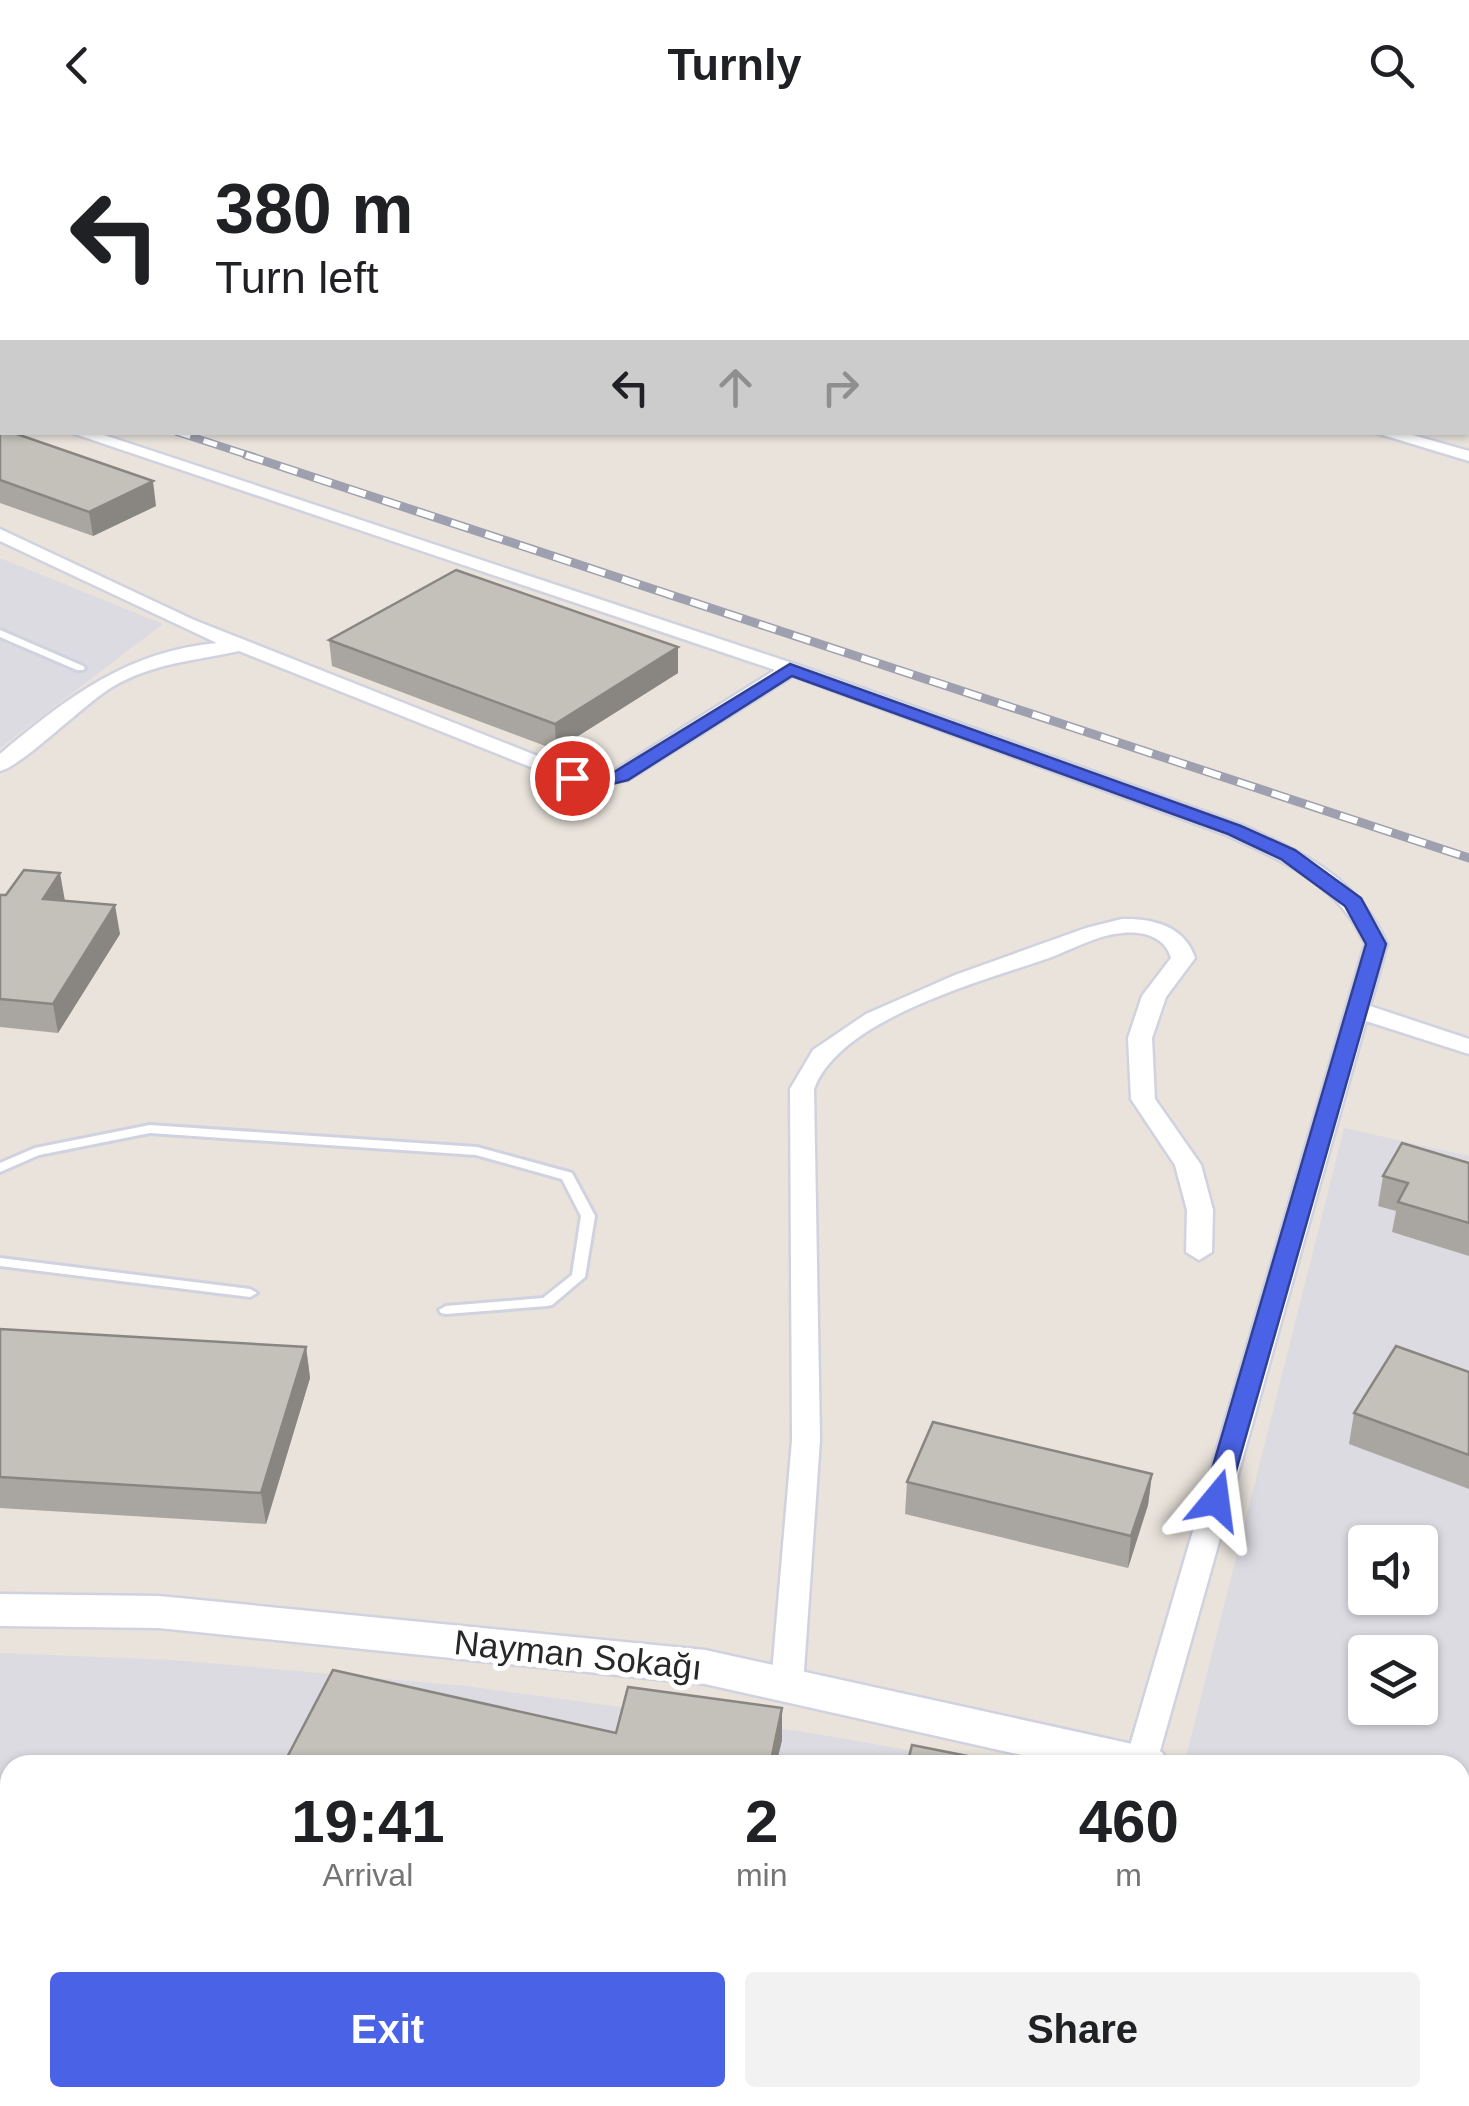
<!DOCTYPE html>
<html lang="en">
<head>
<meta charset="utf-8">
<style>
	:root { --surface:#fff; --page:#f2f2f2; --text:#202124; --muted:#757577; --accent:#4a62e6 }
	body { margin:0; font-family:Arial,sans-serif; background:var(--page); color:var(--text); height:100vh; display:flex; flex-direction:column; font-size:38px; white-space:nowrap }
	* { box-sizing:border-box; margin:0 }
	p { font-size:32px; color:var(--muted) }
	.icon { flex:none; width:55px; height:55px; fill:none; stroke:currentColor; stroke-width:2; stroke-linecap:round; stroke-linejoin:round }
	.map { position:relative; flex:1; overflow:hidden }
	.drawer { position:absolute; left:0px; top:1625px; width:1470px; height:352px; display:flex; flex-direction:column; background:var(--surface); border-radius:30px 30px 0 0; box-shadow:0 2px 8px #0004 }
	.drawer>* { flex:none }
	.top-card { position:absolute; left:0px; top:0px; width:1470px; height:305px; box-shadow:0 2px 8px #0004; background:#fff; color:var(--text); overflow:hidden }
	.fabs { position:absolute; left:1348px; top:1395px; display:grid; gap:20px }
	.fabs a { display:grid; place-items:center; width:90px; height:90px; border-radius:10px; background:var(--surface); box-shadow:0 2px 8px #0004; font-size:50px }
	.pin { position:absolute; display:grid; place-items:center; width:85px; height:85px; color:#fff; margin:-42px; border:5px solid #fff; border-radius:50%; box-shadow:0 2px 10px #0007 }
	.me { position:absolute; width:110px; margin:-55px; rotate:16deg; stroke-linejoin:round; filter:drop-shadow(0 0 8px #0008) }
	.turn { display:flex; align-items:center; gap:35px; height:210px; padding:0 50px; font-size:45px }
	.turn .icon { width:130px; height:130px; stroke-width:2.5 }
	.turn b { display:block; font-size:70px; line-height:85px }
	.lanes { display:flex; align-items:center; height:95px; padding:0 50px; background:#0003; justify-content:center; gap:50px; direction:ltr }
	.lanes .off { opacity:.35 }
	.eta { display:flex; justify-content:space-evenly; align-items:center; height:170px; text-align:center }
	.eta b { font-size:60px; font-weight:600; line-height:70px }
	.button { display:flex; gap:20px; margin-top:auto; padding:20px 50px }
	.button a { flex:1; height:115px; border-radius:10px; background:var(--accent); color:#fff; font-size:40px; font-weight:600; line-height:115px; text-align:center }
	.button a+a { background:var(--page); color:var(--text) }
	header { display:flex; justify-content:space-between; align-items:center; height:130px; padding:0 50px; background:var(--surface); font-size:45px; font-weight:600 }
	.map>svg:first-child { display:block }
</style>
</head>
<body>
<header><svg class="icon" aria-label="back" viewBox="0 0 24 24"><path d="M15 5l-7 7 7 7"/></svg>Turnly<svg class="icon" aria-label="search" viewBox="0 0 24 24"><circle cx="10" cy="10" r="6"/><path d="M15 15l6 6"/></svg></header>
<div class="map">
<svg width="1469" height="1976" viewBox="0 0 1469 1976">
	<rect width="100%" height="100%" fill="#e9e3db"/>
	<path fill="#dddbe2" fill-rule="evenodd" d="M0 428 163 494 0 618Z
		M1344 998 1469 1026V1976H1301L1302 1968H1460V1635H1184ZM1365 1412H1420V1468H1365ZM1365 1522H1420V1578H1365Z
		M0 1523 173 1530 466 1556 811 1603 993 1635H10V1968H1038L1036 1976H0Z"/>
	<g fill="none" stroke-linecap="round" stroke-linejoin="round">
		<defs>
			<path id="lane" d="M0 500 83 536 85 538 83 540H77L0 507Z
				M150 995 477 1017 572 1043 595 1086 585 1147 552 1175 547 1176 446 1184 441 1183 439 1180 446 1176 543 1168 572 1145 581 1086 562 1049 476 1025 150 1003 39 1025 0 1042V1033L35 1018Z
				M0 1128 250 1159 257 1163 250 1167 0 1136Z"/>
			<path id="street" d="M503 0H534L536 2H505Z
				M1468 90H1469V98H1468Z
				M1468 148H1469V158L1468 157Z
				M2 172V182L0 183V173Z
				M0 193 2 194V204L0 203Z
				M1468 264H1469V274H1468Z
				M0 272 2 273V283H0Z
				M69 302H95L798 535 1242 695C1305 724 1358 748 1387 814L1370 876 1469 909V924L1366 891 1156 1635 1125 1633 1365 814C1339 754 1283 731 1226 705L793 546 628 650 581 657 239 521C193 531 153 533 112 557 84 574 22 636 0 641V624C66 568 128 521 217 513L0 411V399L194 490 583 644 615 640 775 540Z
				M1373 302H1402L1469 321V331Z
				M1122 789C1152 788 1185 796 1195 828L1166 867 1152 908 1155 969 1201 1035 1213 1080 1212 1122 1199 1130 1186 1122 1187 1080 1175 1035 1131 969 1128 908 1142 866 1171 828C1165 806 1142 801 1122 803 1097 805 1073 819 1049 828 983 851 840 888 814 959L820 1310 803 1555 798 1564 787 1567 776 1564 771 1555 792 1310 790 959 813 920 866 884 955 845 1086 798Z
				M1055 1968H1091L1089 1976H1053Z
				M1247 1968H1283L1281 1976H1245Z"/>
			<path id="secondary" d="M0 1464 159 1466 705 1520 1146 1617 1162 1622 1169 1635H1066L705 1554 159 1498 0 1496Z
				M1460 1725 1469 1728V1766L1460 1763Z"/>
		</defs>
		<use href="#lane" stroke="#d0d2df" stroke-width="6"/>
		<use href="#street" stroke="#d0d2df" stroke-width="5"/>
		<use href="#secondary" stroke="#d0d2df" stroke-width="5"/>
		<use href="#lane" fill="#fff" fill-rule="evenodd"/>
		<use href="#street" fill="#fff" fill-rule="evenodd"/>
		<use href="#secondary" fill="#fff" fill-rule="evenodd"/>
		<defs>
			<path id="rail-far1" d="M177 302 254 327"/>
			<path id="rail" d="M246 325 1469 728"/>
		</defs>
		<use href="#rail-far1" stroke="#9ea0b0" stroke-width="8"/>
		<use href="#rail" stroke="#9ea0b0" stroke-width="9"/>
		<use href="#rail-far1" stroke="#fff" stroke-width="5" stroke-dasharray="14" stroke-linecap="butt"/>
		<use href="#rail" stroke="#fff" stroke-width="6" stroke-dasharray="18" stroke-linecap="butt"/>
	</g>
	<path fill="#a9a5a0" d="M131 0H449L446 2H156Z
		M0 299 156 376 93 406 0 373Z
		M329 510 678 517V543L556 620 332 536Z
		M0 765 65 771 120 804 58 903 0 897Z
		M1469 1033V1126L1392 1102 1396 1081 1378 1076 1383 1046Z
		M0 1199 306 1217 310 1248 266 1394 0 1378Z
		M1469 1242V1359L1349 1314 1354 1283Z
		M1152 1344 1148 1375 1128 1438 905 1384 907 1352Z
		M616 1603 782 1610 776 1635H283Z"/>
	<path fill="#898682" d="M422 0H449L446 2H419Z
		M2 134V158L0 159V135Z
		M153 351 156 376 93 406 89 382Z
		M678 517V543L556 620 555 594Z
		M60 743 65 771 43 769Z
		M115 775 120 804 58 903 53 874Z
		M306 1217 310 1248 266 1394 261 1363Z
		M1152 1344 1148 1375 1128 1438 1131 1406Z
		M782 1578V1610L776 1635H770Z
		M437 1968H455L451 1976H434Z
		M1025 1968H1031L1029 1976H1023Z"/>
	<path fill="#c4c0ba" stroke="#898682" stroke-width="2.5" d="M328 0H422L419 2H352Z
		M818 0H886L901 2H814Z
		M2 14V134L0 135 1 40H0V15Z
		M0 299 2 300V302H11L153 351 89 382 0 350Z
		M456 440 678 517 555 594 329 510Z
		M24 740 60 743 43 769 115 775 53 874 0 869V765H6Z
		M1402 1013 1469 1033V1093L1398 1072 1408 1053 1383 1046Z
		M0 1199 306 1217 261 1363 0 1347Z
		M1396 1216 1469 1242V1325L1354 1283Z
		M933 1292 1152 1344 1131 1406 907 1352Z
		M333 1540 616 1603 628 1557 782 1578 770 1635H629L570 1627 567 1635H283Z
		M912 1615 1013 1635H907Z
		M1460 1774 1469 1776V1976H1419L1420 1968H1460Z
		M0 1809 10 1812V1968H437L434 1976H0Z
		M684 1968H1025L1023 1976H682Z"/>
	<path fill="#4a62e6" stroke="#304096" stroke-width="2.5" d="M790 534 1241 696 1295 720 1361 768 1386 814 1226 1376H1207L1203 1370 1366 814 1345 776 1281 729 1228 704 792 546 628 650 600 657 563 648C575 638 598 646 614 642Z"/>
	<g text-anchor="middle" stroke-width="10" stroke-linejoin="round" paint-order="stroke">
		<g font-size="35" fill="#282828" stroke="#fff">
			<text transform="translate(578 1525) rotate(6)" y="12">Nayman Sokağı</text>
		</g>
	</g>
</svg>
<div class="fabs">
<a><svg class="icon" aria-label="sound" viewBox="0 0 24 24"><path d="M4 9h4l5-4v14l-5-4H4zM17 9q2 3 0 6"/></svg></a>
<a><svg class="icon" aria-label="layers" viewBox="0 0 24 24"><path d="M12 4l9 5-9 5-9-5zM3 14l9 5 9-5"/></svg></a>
</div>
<div class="pin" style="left:572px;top:648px;background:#d93025"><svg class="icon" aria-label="arrive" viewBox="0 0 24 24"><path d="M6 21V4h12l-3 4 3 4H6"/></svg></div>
<svg class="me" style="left:1216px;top:1370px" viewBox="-20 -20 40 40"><path d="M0-17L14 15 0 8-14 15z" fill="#4a62e6" stroke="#fff" stroke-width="4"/></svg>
<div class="top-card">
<div class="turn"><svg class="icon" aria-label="left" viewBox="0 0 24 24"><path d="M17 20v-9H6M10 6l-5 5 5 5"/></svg><div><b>380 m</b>Turn left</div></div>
<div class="lanes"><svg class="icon" aria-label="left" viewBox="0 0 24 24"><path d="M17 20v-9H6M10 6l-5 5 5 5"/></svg><svg class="icon off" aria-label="ahead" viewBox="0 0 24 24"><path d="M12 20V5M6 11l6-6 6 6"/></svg><svg class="icon off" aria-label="right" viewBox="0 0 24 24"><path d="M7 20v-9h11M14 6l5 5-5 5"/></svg></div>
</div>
<section class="drawer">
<div class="eta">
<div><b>19:41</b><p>Arrival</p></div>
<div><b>2</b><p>min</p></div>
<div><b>460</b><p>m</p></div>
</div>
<div class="button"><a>Exit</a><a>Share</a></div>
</section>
</div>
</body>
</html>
